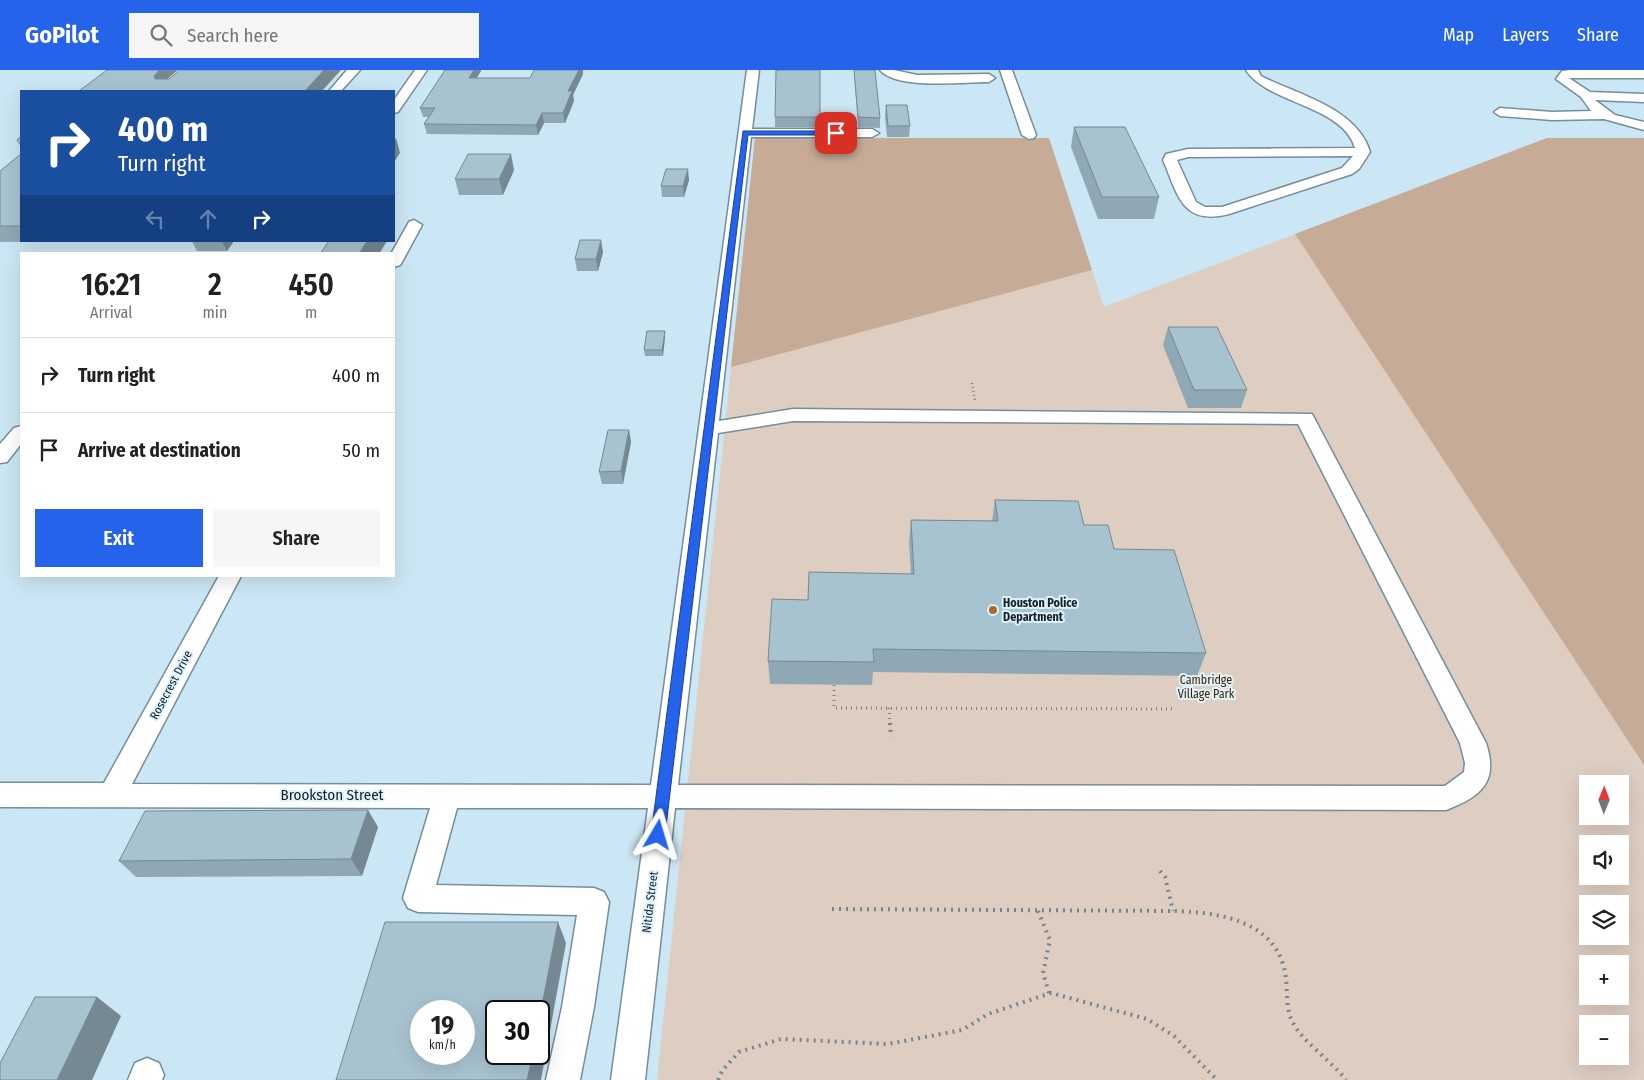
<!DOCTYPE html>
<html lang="en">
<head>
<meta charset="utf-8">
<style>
	:root { --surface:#fff; --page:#f6f6f6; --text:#222; --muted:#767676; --line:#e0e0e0; --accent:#2563eb }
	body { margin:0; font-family:"Fira Sans Condensed",sans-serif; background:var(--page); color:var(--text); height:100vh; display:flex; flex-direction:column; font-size:19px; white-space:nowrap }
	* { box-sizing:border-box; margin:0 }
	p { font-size:16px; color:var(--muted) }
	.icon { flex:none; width:28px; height:28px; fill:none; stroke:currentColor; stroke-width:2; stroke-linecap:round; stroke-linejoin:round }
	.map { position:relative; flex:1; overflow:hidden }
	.sheet { position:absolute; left:20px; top:182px; width:375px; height:325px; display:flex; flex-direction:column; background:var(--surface); border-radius:0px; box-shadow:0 5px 20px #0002 }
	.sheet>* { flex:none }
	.guide { position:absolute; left:20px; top:20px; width:375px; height:152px; border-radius:0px; box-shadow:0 5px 20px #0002; background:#1a4fa0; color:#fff; overflow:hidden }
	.needle { width:32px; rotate:1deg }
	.buttons { position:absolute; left:1579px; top:705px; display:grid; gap:10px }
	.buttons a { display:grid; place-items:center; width:50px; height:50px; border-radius:0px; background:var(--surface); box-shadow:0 5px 20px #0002; font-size:25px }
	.speed { position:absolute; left:410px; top:930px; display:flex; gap:10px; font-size:25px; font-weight:700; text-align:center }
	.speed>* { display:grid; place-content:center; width:65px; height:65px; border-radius:50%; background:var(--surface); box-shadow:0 5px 20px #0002; line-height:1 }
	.speed small { font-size:12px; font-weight:400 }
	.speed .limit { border:2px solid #111; border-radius:8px; background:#fff; color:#111 }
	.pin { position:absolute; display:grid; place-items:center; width:42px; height:42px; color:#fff; margin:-21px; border-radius:10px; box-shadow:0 2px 8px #0006 }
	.me { position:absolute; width:55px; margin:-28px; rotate:7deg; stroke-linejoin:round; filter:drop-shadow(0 0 4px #0008) }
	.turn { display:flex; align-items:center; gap:18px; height:105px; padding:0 15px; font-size:22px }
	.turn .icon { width:65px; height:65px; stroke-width:2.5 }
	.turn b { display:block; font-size:35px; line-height:42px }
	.lanes { display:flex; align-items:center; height:48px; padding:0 15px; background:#0003; justify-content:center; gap:25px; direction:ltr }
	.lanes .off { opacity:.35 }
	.eta { display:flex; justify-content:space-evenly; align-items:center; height:85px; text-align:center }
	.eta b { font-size:30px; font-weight:600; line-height:35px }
	.primary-button { display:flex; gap:10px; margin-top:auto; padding:10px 15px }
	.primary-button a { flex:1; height:58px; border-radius:0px; background:var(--accent); color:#fff; font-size:20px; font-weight:600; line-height:58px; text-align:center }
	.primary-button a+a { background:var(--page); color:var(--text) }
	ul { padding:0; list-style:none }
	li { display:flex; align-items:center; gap:15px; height:75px; padding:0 15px; border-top:1px solid var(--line) }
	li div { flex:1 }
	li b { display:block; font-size:19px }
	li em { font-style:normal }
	header { display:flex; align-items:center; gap:30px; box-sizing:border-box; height:70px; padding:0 25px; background:var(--accent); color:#fff }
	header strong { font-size:24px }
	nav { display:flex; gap:28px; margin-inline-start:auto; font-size:18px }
	.search { width:350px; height:45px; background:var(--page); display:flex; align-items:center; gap:12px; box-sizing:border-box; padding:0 18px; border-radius:0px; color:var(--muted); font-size:19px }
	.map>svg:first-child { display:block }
</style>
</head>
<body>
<header>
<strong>GoPilot</strong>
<div class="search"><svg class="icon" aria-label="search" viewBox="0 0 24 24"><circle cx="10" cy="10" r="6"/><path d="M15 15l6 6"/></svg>Search here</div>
<nav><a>Map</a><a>Layers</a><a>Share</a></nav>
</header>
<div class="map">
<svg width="1644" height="1010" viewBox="0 0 1644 1010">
	<rect width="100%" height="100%" fill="#cbe6f4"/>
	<path fill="#decdc1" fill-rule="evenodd" d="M755 68H1049L1104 237 1547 68H1644V1010H657ZM1588 714H1620V746H1588ZM1588 774H1620V806H1588ZM1588 834H1620V866H1588ZM1588 894H1620V926H1588ZM1588 954H1620V986H1588Z"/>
	<path fill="#c6ac97" d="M755 68H1049L1092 200 731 297Z
		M1547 68H1644V695L1295 164Z"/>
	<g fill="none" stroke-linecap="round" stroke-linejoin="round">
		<defs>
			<path id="minor" d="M347 0H360L341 21H329Z
				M415 0H427L398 42 394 43V30Z
				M747 0H759L752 59H872L879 63 872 67H751L719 351 793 339 1312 344 1486 673C1499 712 1481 727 1446 740L675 738 645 1010H611L648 738H457L436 815 594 818 604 822 609 832 594 937 580 1010H546L562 937 577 845 418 842 408 838 403 828 430 738 0 737V713H104L219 506H241L132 714 651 715ZM793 351 1298 354 1460 673 1465 693 1464 702 1445 716 678 715 718 363Z
				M880 0H894L917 5 989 4 995 8 989 12C964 12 897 20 880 0Z
				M1000 0H1012L1036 65 1034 68 1029 69 1022 65Z
				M1246 0H1258L1261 6C1298 25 1357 38 1370 82L1359 99 1352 104 1229 144C1182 156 1178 125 1163 90L1166 84 1188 79 1355 78C1344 36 1266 33 1246 0ZM1353 86 1342 98 1222 137H1205L1196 132 1177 90 1188 87Z
				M1570 0H1644V8H1569L1590 22 1644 24V32L1595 30 1615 45 1644 52V60L1604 49 1552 50 1500 46 1494 42 1500 38 1552 42 1591 41 1581 27 1556 9 1562 1Z
				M414 150 422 155 402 192 400 195 394 197V184H391L409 152Z
				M21 356V374L7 392 0 393V374L14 358Z
				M147 988 159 993 164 1005 162 1010H128L135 993Z"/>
		</defs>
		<use href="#minor" stroke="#758e9a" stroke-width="3"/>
		<path stroke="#73858f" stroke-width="2.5" stroke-dasharray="1 3" stroke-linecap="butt" d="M972 313 975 331"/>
		<path stroke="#73858f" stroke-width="3" stroke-dasharray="1 4" stroke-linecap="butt" d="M834 615V638L1174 639
			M889 638 890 654"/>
		<path stroke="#73858f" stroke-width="4" stroke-dasharray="2 5" stroke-linecap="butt" d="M890 653 891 667
			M1160 801 1165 807 1173 841
			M832 839 1173 841C1215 842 1272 849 1284 898 1289 915 1284 934 1292 951 1302 972 1331 990 1346 1010
			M1038 841 1050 870 1043 903 1049 923
			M718 1010 722 1001 739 982 781 969 888 974 962 960 988 944 1051 923 1147 949 1174 966 1217 1010"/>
		<use href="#minor" fill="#fff" fill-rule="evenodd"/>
	</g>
	<path fill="#90a8b3" d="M445 0H481L477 8H530L534 0H583V4L573 25 574 31 565 53H544L538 65 427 64 424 54 428 47H423L420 38Z
		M820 0V57H775V47Z
		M854 0 880 48V58L858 57Z
		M886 35 910 56 909 67H887L885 46Z
		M1074 57 1159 127 1154 149H1098L1071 77Z
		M21 84V171H102L0 172V101Z
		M514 100 503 125H459L455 109Z
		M689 110 684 127H662L661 116Z
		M192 171H234L227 181H197Z
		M603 182 598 201H577L575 189Z
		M1168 257 1247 320 1241 338H1188L1163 275Z
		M665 261V267L663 286H645L644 280Z
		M629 360 631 372 623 414H602L599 402Z
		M995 430 1084 455 1114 479 1206 583 1197 606 873 602 872 615 770 614 768 591 808 530 911 504 909 473 911 450 992 451Z
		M378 757 362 806 136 807 119 791Z"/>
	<path fill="#768892" d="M159 0H178L166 10 160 20 154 6Z
		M324 0H341L322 21H305Z
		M474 0H481V1L471 17 469 8Z
		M579 0H583V4L573 25 574 31 565 53 563 43 568 21Z
		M542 43 544 53 538 65 536 55Z
		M396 68 400 83 394 92V71Z
		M511 84 514 100 503 125 499 109Z
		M688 99 689 110 684 127 683 116Z
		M601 170 603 182 598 201 596 189Z
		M222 171H234L227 181Z
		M367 171H387L379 184H359Z
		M665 261V267L663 286 662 280Z
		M629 360 631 372 623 414 621 401Z
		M368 740 378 757 362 806 351 789Z
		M558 852 566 873 541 1010H527L533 984H539V951Z
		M97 927 121 946 92 1010H57Z"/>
	<path fill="#a8c3d0" stroke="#768892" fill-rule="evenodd" d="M107 0H159L154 6 155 9H169L180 0H324L305 21H79Z
		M445 0H474L469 8H530L534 0H579L568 21H572L563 43H542L536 55 424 54 435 38H420Z
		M776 0H820V47H775Z
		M854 0H875L880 48 858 47Z
		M886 35H907L910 56H888Z
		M1074 57H1125L1159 127H1102Z
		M21 66V76L17 70Z
		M21 84V156H0V101Z
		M468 84H511L499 109H455Z
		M666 99H688L683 116H661Z
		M580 170H601L596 189H575Z
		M329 171H367L359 184H320Z
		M1168 257H1217L1247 320H1194Z
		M647 261H665L662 280H644Z
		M608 360H629L621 401 599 402Z
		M995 430 1078 431 1084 455H1108L1114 479 1174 480 1206 583 873 579 874 592 768 591 772 529 808 530 809 502 914 504 911 450 998 451Z
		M368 740 351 789 119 791 145 741Z
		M385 852H558L539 951V941H496V984H533L527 1010H336ZM421 941H464V984H421Z
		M35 927H97L57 1010H0V993Z"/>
	<path fill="#2563eb" stroke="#184099" d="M743 61H836L839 63 836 65H748L665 765 663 769 658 771 653 769 651 765Z"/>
	<circle fill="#aa6b32" stroke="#ddf3fe" stroke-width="2" cx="993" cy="540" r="5"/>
	<g text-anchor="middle" stroke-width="4" stroke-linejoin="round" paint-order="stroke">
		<g font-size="12" font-weight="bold" fill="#151f24" stroke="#ddf3fe" text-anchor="start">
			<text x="1003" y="537">Houston Police<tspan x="1003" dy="14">Department</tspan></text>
		</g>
		<g font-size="12" fill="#452200" stroke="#ddf3fe">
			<text x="1206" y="614">Cambridge<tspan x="1206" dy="14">Village Park</tspan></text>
		</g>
		<g font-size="12" fill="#151f24" stroke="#ddf3fe">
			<text transform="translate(171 615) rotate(-62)" y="4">Rosecrest Drive</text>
			<text transform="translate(650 832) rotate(-83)" y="4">Nitida Street</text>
		</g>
		<g font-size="15" fill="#151f24" stroke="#ddf3fe">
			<text x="332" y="730">Brookston Street</text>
		</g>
	</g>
</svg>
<div class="buttons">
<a><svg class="needle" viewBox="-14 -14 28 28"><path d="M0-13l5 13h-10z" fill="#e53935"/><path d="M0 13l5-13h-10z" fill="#767676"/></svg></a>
<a><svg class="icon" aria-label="sound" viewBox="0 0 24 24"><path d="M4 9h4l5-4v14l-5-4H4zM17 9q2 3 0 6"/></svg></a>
<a><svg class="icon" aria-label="layers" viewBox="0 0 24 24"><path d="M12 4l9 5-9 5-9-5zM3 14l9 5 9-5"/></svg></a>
<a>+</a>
<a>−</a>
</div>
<div class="speed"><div>19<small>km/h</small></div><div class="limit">30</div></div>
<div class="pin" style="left:836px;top:63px;background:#d93025"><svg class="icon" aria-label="arrive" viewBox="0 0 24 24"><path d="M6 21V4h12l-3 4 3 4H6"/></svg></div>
<svg class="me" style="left:658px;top:765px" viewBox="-20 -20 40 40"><path d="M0-17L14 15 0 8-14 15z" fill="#2563eb" stroke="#fff" stroke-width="4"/></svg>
<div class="guide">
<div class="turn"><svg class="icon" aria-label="right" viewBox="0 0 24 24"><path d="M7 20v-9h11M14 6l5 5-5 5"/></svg><div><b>400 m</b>Turn right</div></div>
<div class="lanes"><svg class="icon off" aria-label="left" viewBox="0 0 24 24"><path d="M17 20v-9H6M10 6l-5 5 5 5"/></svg><svg class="icon off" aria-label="ahead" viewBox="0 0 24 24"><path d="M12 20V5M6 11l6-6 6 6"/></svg><svg class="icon" aria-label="right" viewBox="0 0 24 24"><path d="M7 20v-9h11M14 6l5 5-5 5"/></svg></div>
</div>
<section class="sheet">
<div class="eta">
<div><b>16:21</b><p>Arrival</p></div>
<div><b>2</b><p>min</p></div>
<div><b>450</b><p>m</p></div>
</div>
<ul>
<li><svg class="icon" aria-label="right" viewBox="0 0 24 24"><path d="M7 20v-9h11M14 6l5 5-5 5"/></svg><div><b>Turn right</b></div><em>400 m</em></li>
<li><svg class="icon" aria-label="arrive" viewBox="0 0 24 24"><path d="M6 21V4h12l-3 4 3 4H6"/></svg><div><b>Arrive at destination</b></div><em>50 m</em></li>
</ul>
<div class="primary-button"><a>Exit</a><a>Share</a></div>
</section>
</div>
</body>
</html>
